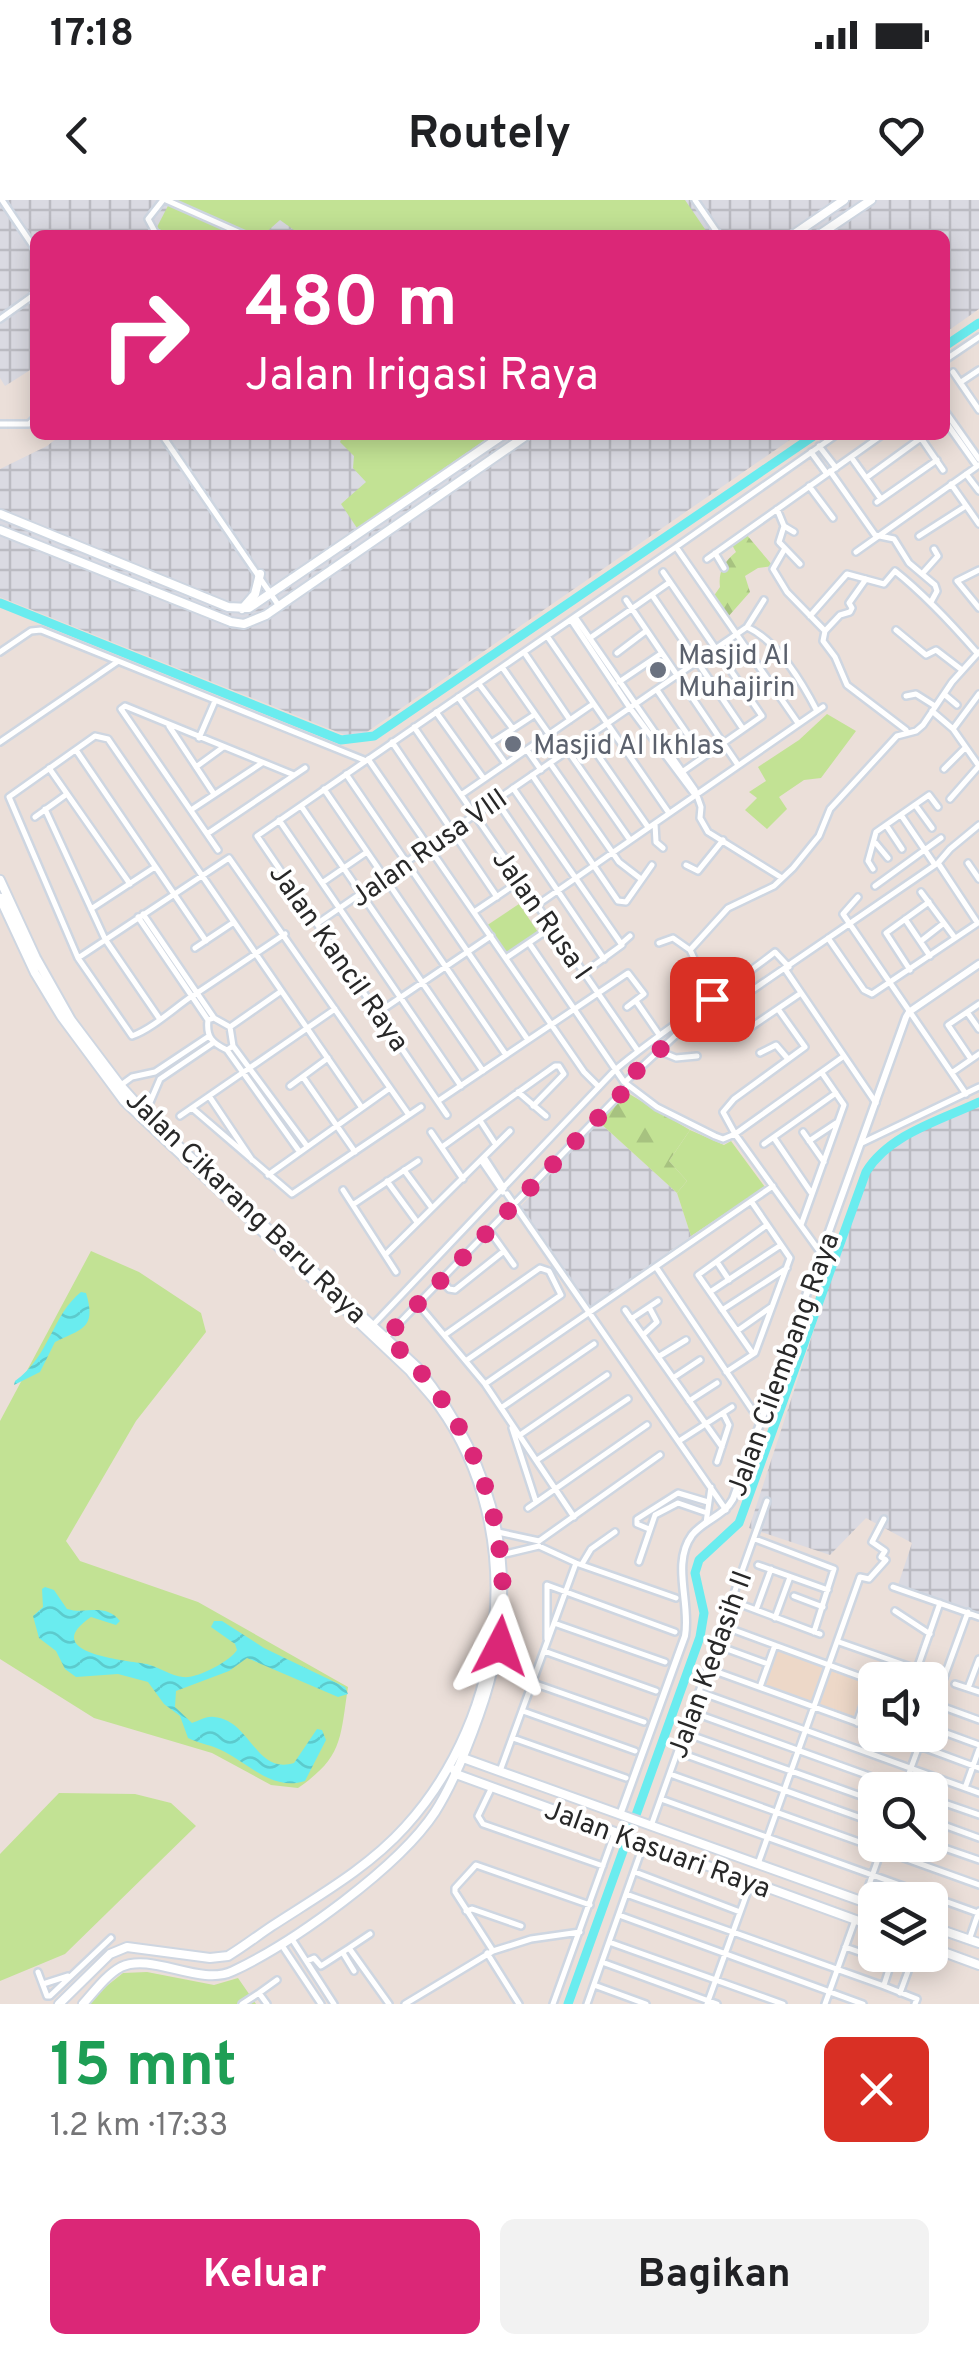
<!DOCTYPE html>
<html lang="id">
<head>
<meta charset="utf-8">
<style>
	:root { --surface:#fff; --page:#f2f2f2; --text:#202124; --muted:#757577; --accent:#db2777 }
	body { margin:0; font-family:Overpass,sans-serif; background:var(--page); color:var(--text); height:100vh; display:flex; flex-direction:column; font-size:38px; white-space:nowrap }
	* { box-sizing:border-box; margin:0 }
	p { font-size:32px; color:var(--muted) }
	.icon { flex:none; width:55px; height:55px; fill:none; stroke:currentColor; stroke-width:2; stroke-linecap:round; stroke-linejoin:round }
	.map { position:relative; height:1804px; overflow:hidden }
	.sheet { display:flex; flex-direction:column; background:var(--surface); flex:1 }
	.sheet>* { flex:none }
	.hud { position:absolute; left:30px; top:30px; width:920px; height:210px; border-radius:15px; box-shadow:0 5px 25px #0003; background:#db2777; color:#fff; overflow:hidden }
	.buttons { position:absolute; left:858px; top:1462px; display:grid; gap:20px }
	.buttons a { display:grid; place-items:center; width:90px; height:90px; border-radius:15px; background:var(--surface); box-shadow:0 5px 25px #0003; font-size:50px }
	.pin { position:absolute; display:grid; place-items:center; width:85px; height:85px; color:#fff; margin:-42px; border-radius:20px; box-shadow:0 5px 15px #0006 }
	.me { position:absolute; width:110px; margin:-55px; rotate:4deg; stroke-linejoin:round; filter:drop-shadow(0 0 8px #0008) }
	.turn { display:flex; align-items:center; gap:35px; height:210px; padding:0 50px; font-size:45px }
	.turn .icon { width:130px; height:130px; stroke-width:2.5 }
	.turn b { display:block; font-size:70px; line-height:85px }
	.round { display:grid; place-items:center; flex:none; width:105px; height:105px; border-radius:15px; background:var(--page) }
	.overview { display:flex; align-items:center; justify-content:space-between; height:170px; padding:0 50px }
	h1 { font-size:60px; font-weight:700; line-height:75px; color:#1e9e55 }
	.primary-button { display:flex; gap:20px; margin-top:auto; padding:20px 50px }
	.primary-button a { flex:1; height:115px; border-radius:15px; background:var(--accent); color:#fff; font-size:40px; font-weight:700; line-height:115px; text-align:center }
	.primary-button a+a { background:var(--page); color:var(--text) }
	.status { display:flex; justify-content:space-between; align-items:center; height:70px; padding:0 50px; background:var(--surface); direction:ltr }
	.status svg { height:28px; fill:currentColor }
	header { display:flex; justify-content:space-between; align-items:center; height:130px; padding:0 50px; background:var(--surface); font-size:45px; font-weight:700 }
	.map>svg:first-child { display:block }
</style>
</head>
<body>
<div class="status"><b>17:18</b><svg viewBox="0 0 49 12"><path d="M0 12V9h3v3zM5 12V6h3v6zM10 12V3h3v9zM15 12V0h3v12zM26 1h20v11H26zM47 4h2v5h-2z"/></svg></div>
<header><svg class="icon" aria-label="back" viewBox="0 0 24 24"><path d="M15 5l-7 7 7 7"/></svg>Routely<svg class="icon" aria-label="heart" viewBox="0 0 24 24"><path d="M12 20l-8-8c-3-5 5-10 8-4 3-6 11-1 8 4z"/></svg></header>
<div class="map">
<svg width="979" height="1804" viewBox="0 0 979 1804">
	<defs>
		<pattern id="industrial-grid" width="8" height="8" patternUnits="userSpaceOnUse" patternTransform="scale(2.5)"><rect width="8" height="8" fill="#dadae2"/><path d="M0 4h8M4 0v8" fill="none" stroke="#bbbbc2"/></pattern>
		<pattern id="forest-firs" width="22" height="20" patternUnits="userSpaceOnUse" patternTransform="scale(2.5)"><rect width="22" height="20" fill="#c2e294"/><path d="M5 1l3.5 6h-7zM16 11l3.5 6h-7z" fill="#a7c280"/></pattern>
		<pattern id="water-waves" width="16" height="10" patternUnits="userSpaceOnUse" patternTransform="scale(2.5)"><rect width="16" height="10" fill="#6aecef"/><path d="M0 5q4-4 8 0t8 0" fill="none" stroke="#5ccacd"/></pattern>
	</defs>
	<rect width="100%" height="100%" fill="#ebdfd9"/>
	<path fill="url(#industrial-grid)" d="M0 0H979V109L945 133V35H35V167L5 186 0 178Z
		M61 235H797L364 534 345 535 0 397V269L47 246Z
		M979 904V1415L897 1388 912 1343 866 1318 830 1355 749 1328 866 971 874 957 897 940Z
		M599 922 677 993 691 1036 589 1108 520 1007Z"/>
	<path fill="#edd8c8" d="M776 1446 867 1481 853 1518 761 1487Z"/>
	<path fill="#c2e294" d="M171 0H685L709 35H301L280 20 263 35H160L156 29Z
		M343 235H492L357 328 341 304 366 282 353 268 354 256 340 242Z
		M827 514 856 531 821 578 804 580 779 597 787 609 767 629 745 610 757 598 749 592 766 581 758 567 799 540Z
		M519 704 538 732 506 753 486 726Z
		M690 930 724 945 731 941 765 987 691 1036 677 993 687 981 669 961Z
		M91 1051 139 1072 201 1113 206 1132 136 1221 66 1341 80 1361 198 1402 348 1487C340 1539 343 1557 298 1588L271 1585 212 1553 94 1518 0 1459V1221Z
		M59 1593 135 1594 171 1603 196 1626 65 1754 0 1781V1654Z
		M147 1772 214 1785 238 1778 256 1804H84L123 1773Z"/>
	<path fill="url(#forest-firs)" d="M746 334 773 366 758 368 745 376 750 392 727 418 713 397 720 387C718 372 724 362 736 352L732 345Z
		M626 892 690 930 669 961 687 981 677 993 599 922Z"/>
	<path fill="url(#water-waves)" d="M81 1092 86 1093C97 1129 81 1129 55 1142L40 1172 14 1185 15 1181C50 1156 52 1115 81 1092Z
		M45 1387 54 1390 67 1409C87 1415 104 1402 120 1421L116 1425 91 1417C38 1453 124 1460 147 1464 159 1467 171 1476 183 1477 197 1479 230 1461 237 1450L235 1444 211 1427 214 1421H222L264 1448 345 1487 348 1494 338 1497 247 1458 229 1471 176 1491 175 1507 192 1523C199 1521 205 1516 214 1517 251 1520 255 1575 294 1563L317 1529 322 1530 326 1540 305 1581C274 1591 251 1566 225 1552 213 1545 200 1544 188 1538L180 1516 164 1504 148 1482 118 1474 76 1477 65 1469 56 1451 39 1438 33 1416 43 1407 42 1389Z"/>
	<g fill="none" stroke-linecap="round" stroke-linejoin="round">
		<path stroke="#6aecef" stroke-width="9" d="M945 146 979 123
			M0 403 341 540 374 536 815 235
			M568 1804 700 1437 704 1413 695 1373 699 1360 739 1323 866 972C889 934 941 920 979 902"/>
		<defs>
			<path id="minor" d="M2 0 35 49
				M166 0 245 35
				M695 0 719 35
				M155 32 148 19 163 0
				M149 35 155 32 160 35
				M0 119 35 94
				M945 160 979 137
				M953 172 979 210
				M961 182 979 170
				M945 211 979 259
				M945 221 977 266
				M0 224H29L35 218
				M162 235 279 406
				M919 235 943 270
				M819 246 836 268
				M811 252 827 274
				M851 257 881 299
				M830 271 875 335 894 339 909 363 935 385 937 391 931 402
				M966 274 979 291
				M866 278 921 238
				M951 284 979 324
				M809 286 833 318
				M877 302 937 260
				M777 309 784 326 779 342 800 364
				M784 326 794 332
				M919 336 966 306
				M784 350 773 369 787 392 825 431 823 441 835 457 847 485 906 530
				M856 352 979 265
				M715 353 724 368
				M707 359 882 235
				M979 370 957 381 979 408
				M663 372 762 516 682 572
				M922 374 938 356 934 349
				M652 395 743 529
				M626 400 738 565
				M810 416 847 374 884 384 895 371C925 395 952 424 978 454
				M575 417 695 590 701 607 700 618 708 632 782 678
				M571 420 630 508 695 595
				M747 427 764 400
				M896 430 926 455 936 450 962 470
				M825 431 840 415 850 412 852 408 849 403 866 379
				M547 436 669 613
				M590 438 670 382
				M0 452 31 431 41 430 364 560
				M524 452 570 520
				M617 453 646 431
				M502 467 549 534
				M619 482 662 453
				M479 484 513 529
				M657 490 703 557
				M944 494 957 505
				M906 496 916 494 935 506
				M458 497 506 564
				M121 509 125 506 294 575
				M121 509 218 650
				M932 511 953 529 979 566
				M436 512 484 579
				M798 523 676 347 836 235
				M169 526 214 594
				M414 527 638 851
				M953 529 979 494
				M199 538 215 501
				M586 538 648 627
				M0 542 117 462
				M392 542 497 697
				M491 543 534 515
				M76 550 206 741
				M527 550 541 570
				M568 551 630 640
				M368 559 584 872 599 887
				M550 563 619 662 641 679
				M196 567 222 548
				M49 568 130 684
				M944 569 965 548
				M346 574 528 840
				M532 575 618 701 626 702 652 665
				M513 588 622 745 585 772
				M324 589 506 855
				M461 595 593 504
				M950 599 979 566
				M496 600 604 759
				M301 606 483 871
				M916 606 932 628
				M45 609 105 739 159 818
				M191 610 262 563
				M901 615 935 665
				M35 617 67 594
				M279 620 461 886
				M655 624 656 642 663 648
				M886 625 902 649
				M207 634 305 568
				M874 641 888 658
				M938 663 977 722
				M968 663 979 679
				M686 665 698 671 723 640
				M873 669 868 661 876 632 929 595 938 607
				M322 683 367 652
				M875 686 941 638
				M921 692 955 738
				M858 697 843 714 966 894
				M537 705 823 507
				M91 709 155 667
				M474 712 520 681
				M143 714 214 818
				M138 717 208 820
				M905 719 930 756
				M318 723 747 427C778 441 802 482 817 511
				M285 734 197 793 192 796C173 809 152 829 132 836L78 758 9 597 95 536 108 539 362 908
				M828 738 864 790 872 794 978 723
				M921 741 944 723
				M529 743 624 882 657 907 715 936 723 939 735 934 844 856
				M659 743 673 738 690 750
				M621 744 630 736
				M195 748 234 722
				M78 758 229 658 409 915
				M506 758 552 727
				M785 769 876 903
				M910 770 886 733 929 702
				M711 799C701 783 699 767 690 750L728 708 774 686 793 668 819 636 830 609 897 536 916 531 923 525 952 482 979 452
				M636 801 658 833
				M735 802 938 663 950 649 979 625
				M778 809 805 847 734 899 723 912 735 934 820 1052
				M379 812 491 736
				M967 812 979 829
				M230 827 280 792
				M751 827 801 793
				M233 846 307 946
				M227 850 233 846 230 827 214 818 208 820C206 837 212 843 227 850L299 951
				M659 851 676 858 697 856
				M760 853 776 845 788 859
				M971 859 948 825 979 804
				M953 872 979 854
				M303 877 355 952
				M625 882 676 835 707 814 703 805
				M121 885 132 877 155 872 209 836
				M290 886 328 858
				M518 892 546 916
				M209 896 252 960
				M438 901 628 773 644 794 627 807
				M192 908 292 994 421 907
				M145 914 160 879 213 843
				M447 915 257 636 676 347
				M180 916 335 809
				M481 922 496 945
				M431 932 463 979
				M803 932 824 962
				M774 938 812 994
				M809 941 836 923
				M862 943 979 887
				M764 944 836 893
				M442 947 555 866H559L564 874 533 906
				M484 957 504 988
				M481 960 503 992
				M404 970 432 1008
				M268 975 390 888
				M387 981 417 1022
				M343 990 396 1072
				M507 994 726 1310
				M354 1004 418 961
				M801 1025 844 905 822 873
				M489 1030 514 1065
				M385 1055 510 931
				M717 1062 729 1080
				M656 1067 753 1211
				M442 1080 449 1089 455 1090 504 1051
				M710 1092 781 1045
				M418 1104 485 1184 574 1317
				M625 1110 722 1247
				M722 1110 787 1068
				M631 1119 658 1101
				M373 1125 615 870C666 827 723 793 775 752L789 767
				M737 1131 771 1107
				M446 1134 540 1068 549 1071 561 1095 467 1160
				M643 1135 657 1122 649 1107
				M384 1139 628 886
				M753 1154 698 1075 767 1025
				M658 1157 686 1140
				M726 1172 755 1153 790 1058 751 1001
				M673 1178 700 1160
				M485 1184 773 986
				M689 1201 717 1183
				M501 1208 594 1144
				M512 1228 536 1302
				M520 1235 607 1175
				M679 1241 732 1207
				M537 1260 628 1199
				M717 1262 729 1225 723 1213
				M528 1308 647 1225
				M706 1323 711 1287
				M649 1329 637 1324V1319L678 1293 708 1302
				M498 1332 539 1341
				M755 1339 834 1369 814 1432
				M539 1341 660 1255
				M539 1346 576 1363 676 1398
				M501 1355 539 1346
				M639 1362 655 1315 678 1303 707 1313
				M582 1364 591 1349 615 1332
				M758 1365 828 1390
				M893 1387 979 1417
				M794 1396 823 1407
				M732 1401 820 1434
				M756 1410 771 1369
				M895 1411 930 1434
				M775 1418 790 1377
				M554 1423 665 1462
				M723 1426 875 1482
				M547 1439V1385L675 1432
				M839 1442 925 1472
				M716 1445 768 1464
				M544 1451 656 1491
				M709 1469 875 1529
				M917 1469 940 1403
				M533 1483 644 1522
				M955 1484 979 1492
				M760 1487 775 1445
				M968 1488 979 1459
				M700 1492 979 1593
				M930 1502 979 1520
				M523 1511 635 1551
				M692 1512 908 1590
				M930 1516 968 1412
				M857 1523 871 1481
				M930 1527 979 1545
				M685 1533 875 1601
				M890 1535 979 1568
				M513 1538 626 1578
				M678 1552 875 1623
				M500 1571 576 1363
				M670 1574 979 1685
				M492 1587 478 1616 483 1624 603 1666
				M904 1587 923 1535
				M965 1588 979 1549
				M930 1598 979 1615
				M661 1599 978 1713
				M930 1620 979 1638
				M651 1626 767 1301
				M930 1643 979 1660
				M758 1664 860 1377 869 1379 886 1360 881 1357 885 1351 872 1342 884 1319
				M635 1672 740 1712
				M626 1694 884 1786 917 1799 915 1804
				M863 1702 883 1645
				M466 1711 472 1709 521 1726
				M619 1715 863 1804
				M370 1734 349 1748 389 1804
				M292 1739 334 1804
				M969 1740 979 1711
				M609 1742 783 1804
				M281 1744 321 1804
				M845 1747 891 1763 884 1785
				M493 1751 455 1692V1688L476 1665 590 1705
				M343 1753 354 1771
				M487 1753 519 1804
				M307 1761 314 1758 321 1766 349 1748
				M602 1762 717 1804
				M38 1772 47 1796H50L111 1738
				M43 1784 68 1776
				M594 1785 646 1804
				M259 1793 277 1780
				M900 1793 914 1755
				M242 1804 259 1793 267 1804
				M405 1804 493 1751 531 1739 580 1732
				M553 1804 615 1632
				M587 1804 644 1643
				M707 1804 751 1682
				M825 1804 855 1720"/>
			<path id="tertiary" d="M620 1615 685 1436C691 1403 671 1364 692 1335 704 1320 724 1316 733 1299L906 817 909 812 979 764"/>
			<path id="secondary" d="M793 35 844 0
				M819 35 871 0
				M0 314 228 407 249 408 503 235
				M0 330 231 422 244 424 266 415 527 235
				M242 409 255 394 260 374
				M0 680 36 758 71 820 120 885 155 924 417 1167C502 1272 525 1387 479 1515 467 1549 454 1582 435 1612 399 1667 293 1743 233 1771 200 1787 152 1752 121 1767 106 1775 94 1792 83 1804
				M0 698 35 773 61 816 124 901 410 1171C419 1183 431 1194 439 1206 529 1332 507 1515 405 1627 368 1668 318 1696 272 1726 257 1736 243 1747 228 1756L210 1758 127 1747 110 1754 59 1804
				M463 1558 875 1706
				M454 1570 456 1574 875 1727
				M930 1726 979 1743
				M930 1747 979 1765"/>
		</defs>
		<use href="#minor" stroke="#ced6e1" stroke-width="10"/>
		<use href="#tertiary" stroke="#ced6e1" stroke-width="11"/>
		<use href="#secondary" stroke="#ced6e1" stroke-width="12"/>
		<use href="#minor" stroke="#fff" stroke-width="5"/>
		<use href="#tertiary" stroke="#fff" stroke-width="6"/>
		<use href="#secondary" stroke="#fff" stroke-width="8"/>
	</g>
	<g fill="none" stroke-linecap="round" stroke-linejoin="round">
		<path stroke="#db2777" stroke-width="18" stroke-dasharray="0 32.4" d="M500 1446C514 1328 476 1217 386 1137L625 890 628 886 625 883 631 876 676 835 707 814 703 806 712 799"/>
	</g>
	<g fill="#6b7280" stroke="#fff" stroke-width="4">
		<circle cx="658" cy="470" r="10"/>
		<circle cx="513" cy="544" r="10"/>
	</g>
	<g text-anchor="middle" stroke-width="8" stroke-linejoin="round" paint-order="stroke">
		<g font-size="28" fill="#5b616d" stroke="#fff" text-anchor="start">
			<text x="678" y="464">Masjid Al<tspan x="678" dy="32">Muhajirin</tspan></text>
			<text x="533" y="554">Masjid Al Ikhlas</text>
		</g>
		<g font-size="28" fill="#282828" stroke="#fff">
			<text transform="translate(428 647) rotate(-35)" y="10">Jalan Rusa VIII</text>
			<text transform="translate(543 714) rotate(55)" y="10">Jalan Rusa I</text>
			<text transform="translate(340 757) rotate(55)" y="10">Jalan Kancil Raya</text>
			<text transform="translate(247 1006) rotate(44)" y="10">Jalan Cikarang Baru Raya</text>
			<text transform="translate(782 1164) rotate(-70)" y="10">Jalan Cilembang Raya</text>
			<text transform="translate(709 1464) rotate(-70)" y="10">Jalan Kedasih II</text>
			<text transform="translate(658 1648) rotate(20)" y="10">Jalan Kasuari Raya</text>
		</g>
	</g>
</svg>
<div class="buttons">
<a><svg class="icon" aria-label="sound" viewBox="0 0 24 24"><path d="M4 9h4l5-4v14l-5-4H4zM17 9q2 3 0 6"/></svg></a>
<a><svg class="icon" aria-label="search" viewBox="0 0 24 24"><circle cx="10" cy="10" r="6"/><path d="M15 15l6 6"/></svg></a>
<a><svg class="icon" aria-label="layers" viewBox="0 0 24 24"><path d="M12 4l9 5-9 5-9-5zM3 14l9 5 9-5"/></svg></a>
</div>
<div class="pin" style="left:712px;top:799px;background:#d93025"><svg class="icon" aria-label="arrive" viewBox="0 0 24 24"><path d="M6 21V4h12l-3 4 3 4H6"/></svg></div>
<svg class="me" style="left:500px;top:1446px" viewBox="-20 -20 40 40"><path d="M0-17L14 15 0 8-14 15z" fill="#db2777" stroke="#fff" stroke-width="4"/></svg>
<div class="hud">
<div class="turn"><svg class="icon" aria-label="right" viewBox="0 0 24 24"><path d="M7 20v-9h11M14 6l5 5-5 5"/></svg><div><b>480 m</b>Jalan Irigasi Raya</div></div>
</div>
</div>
<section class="sheet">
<div class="overview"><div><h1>15 mnt</h1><p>1.2 km · 17:33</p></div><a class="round" style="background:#d93025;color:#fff"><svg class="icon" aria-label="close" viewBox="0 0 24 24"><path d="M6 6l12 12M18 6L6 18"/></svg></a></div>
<div class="primary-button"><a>Keluar</a><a>Bagikan</a></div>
</section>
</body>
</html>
